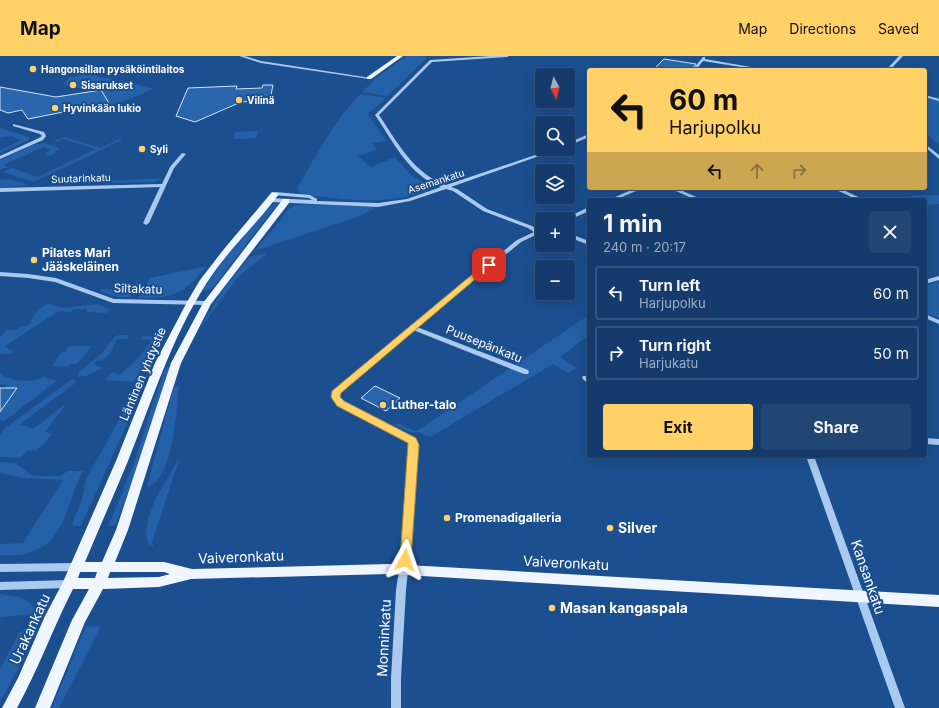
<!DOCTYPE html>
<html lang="en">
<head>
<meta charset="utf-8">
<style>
	:root { --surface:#143b6b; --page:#214673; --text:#f1f3f6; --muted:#9dadc1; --line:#33557e; --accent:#ffd166 }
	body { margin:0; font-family:Inter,sans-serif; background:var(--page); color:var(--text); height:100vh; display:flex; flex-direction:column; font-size:15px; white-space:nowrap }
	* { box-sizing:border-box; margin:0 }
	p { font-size:13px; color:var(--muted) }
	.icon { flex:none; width:22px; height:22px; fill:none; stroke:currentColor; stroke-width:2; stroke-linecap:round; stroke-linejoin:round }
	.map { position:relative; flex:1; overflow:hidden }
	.panel { position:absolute; left:587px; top:142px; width:340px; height:260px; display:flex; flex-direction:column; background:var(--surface); border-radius:4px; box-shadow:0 4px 16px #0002,0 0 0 1px var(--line) }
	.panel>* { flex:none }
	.top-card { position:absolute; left:587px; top:12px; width:340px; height:122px; border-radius:4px; box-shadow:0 4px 16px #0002,0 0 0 1px var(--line); background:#ffd166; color:#111; overflow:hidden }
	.needle { width:26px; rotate:173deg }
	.tools { position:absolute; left:535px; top:12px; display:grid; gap:8px }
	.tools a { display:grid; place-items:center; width:40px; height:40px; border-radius:4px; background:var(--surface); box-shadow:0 4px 16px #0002,0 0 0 1px var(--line); font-size:20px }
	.pin { position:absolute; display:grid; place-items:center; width:34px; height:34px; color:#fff; margin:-17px; border-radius:8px; box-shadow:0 2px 6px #0006 }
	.me { position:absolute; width:44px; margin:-22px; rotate:5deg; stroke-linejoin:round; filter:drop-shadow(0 0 3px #0008) }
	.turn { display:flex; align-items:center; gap:14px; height:84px; padding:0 16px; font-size:18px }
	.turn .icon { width:52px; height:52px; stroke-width:2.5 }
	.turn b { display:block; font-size:28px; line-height:34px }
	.lanes { display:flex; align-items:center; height:38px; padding:0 16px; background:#0003; justify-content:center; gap:20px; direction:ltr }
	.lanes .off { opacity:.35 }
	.round { display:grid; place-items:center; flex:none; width:42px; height:42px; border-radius:4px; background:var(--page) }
	.summary { display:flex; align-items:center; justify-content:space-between; height:68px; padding:0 16px }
	h1 { font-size:24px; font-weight:700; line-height:30px }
	.cta { display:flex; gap:8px; margin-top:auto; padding:8px 16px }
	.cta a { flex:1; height:46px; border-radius:4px; background:var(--accent); color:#111; font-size:16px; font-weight:700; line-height:46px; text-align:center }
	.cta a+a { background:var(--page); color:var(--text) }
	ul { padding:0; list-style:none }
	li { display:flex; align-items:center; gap:12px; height:54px; margin:0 8px 6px; padding:0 8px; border:2px solid var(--line); border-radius:4px }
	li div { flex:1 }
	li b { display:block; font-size:15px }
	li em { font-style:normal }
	header { display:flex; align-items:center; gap:24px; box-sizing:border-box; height:56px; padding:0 20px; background:var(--accent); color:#111 }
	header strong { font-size:19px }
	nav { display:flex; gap:22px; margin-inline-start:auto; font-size:14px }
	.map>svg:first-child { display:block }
</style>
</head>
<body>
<header>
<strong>Map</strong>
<nav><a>Map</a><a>Directions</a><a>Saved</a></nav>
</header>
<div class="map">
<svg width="939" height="652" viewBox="0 0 939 652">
	<rect width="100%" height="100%" fill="#1b4f8f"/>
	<path fill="#2461a8" d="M406 0H426V3L387 40 362 36 376 22Z
		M86 18 130 27 118 26 113 29 76 32 63 29 69 21Z
		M135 28 153 33 125 45 110 48 101 34 103 33 102 31Z
		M360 38 386 42 368 58 386 85 373 87 377 94 358 100 371 111 395 101 410 118 428 130 424 133 427 135C390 147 364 146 326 141 317 140 306 141 299 136L298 131C317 98 334 65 360 38Z
		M925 41H939V89L925 76Z
		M0 72 29 81V84L0 97V94L22 84 11 80 0 82Z
		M258 75 256 82 234 83 235 76Z
		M65 81 101 92 119 83 122 84 34 126 3 116 11 112 38 121 96 93 63 83 57 86 53 85Z
		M45 87 59 92 54 98 42 101 48 98 45 97 51 94 43 91 4 109 7 111 0 114V104L33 89Z
		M163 122 155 126 102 127 105 125Z
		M9 123 29 129 0 131V124Z
		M914 139H939V148L925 149V144H901Z
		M277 148 216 228 211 233 203 235C210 221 264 148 277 148Z
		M305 148 373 151 374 153 360 160 254 195 280 165 287 154 294 150Z
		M268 197 239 220 198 275 222 235 249 201Z
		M207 210C185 237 174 243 138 242L150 222Z
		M138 222V229L130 241H118L100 235 101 233 125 234 128 229H135Z
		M939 225V262L925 257V230Z
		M46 247 64 252 97 248 110 254 106 257 87 256V253H73L71 256 59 255 5 290 13 295 11 298H0V282L6 274H17L20 270H28L32 265H30L39 252H42Z
		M589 259V279L560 301 577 312 568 317 553 308 432 380H427L418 376 412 377 395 369 397 367 415 375 418 374Z
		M119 279H130L127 283H117L110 298 101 305 99 304 93 308 103 312 86 320 78 321V317L102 297 114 281Z
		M142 280 156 281 157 284 134 326 105 324 112 316 120 319 138 302 152 284 140 283Z
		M69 290H92L77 308H70L68 311 52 310 62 296H65Z
		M166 311H170L137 413 115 470H108L135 405 153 346Z
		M0 317C11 326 31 327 44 321L57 325 4 365 0 364V356L17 332H5L7 329 0 328Z
		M72 323 77 326 20 368 33 373 67 347 45 376 52 377 44 388 35 395 28 394 20 402 0 401V379L4 373Z
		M179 330C177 351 173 428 147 430L172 338 175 331Z
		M129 346 135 347 131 359 81 470H75L72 468 82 443 86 423Z
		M180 401 152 486 154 490 148 488C140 458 166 427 180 401Z
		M0 406 16 407 31 419 37 420H60L68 415H83C66 446 67 488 25 498 17 500 8 499 0 499V488L23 487 63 424 22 422 0 417Z
		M0 538C15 540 32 541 37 558L0 561Z
		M86 570 101 571 59 652H52Z
		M36 571 23 604 0 646V613L19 577 29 572Z"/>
	<path fill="#2a66ad" stroke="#cfe3fa" d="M664 3 696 8 691 14H653Z
		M263 29H273L270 44 241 46 195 66 176 60 188 32 237 30 236 33 262 32Z
		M0 31 56 41 101 34 109 47 28 63 22 54 8 57 0 54Z
		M375 330 400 342 386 355 361 342Z
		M0 332H17L0 356Z"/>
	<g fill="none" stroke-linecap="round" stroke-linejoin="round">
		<path fill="#a9c9ee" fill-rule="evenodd" d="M239 0H245L261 5 371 22 369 23 261 7Z
			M490 0H509L507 1 432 6 379 59C397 86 414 118 446 129L553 93H559L451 131 457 133 487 153 532 170 538 174 542 172V176L521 186 417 271 528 314 529 316 528 318H524L413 274 340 336V341L344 346 415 382 418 389 410 495 406 534 401 622V652H391V622L396 534 402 495 410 389 409 386 338 350 332 341V335L410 270 517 184 534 176 528 172 483 155 453 135 446 133 410 145 378 151 270 146 267 144 270 142 312 144 309 142 273 139V137L275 136 310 139 317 143V145L378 147 407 143 441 131C409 120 393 85 375 59L430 4Z
			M899 0H903L890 14H886Z
			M703 1H705V3L768 14H759L703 5 696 14H692Z
			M925 39 939 43V45L925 41Z
			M13 68 44 76 46 80 43 84 0 103V100L39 82 42 80 40 78 13 70Z
			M589 78V81L568 90V87Z
			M925 88 939 99V103L925 91Z
			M182 97 186 98 174 112 149 167 146 169 143 167 160 131 0 136V132L162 128 170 111Z
			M636 132H643L615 144H608Z
			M669 132H676L703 144H696Z
			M832 132H839L865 144H858Z
			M589 151V155L569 164 568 163H564Z
			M568 177 589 185V189L568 181Z
			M0 216 28 218 56 222 114 243 207 245 210 247 207 249 113 247 55 226 28 222 0 220Z
			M939 220V224L925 228V224Z
			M925 258 939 264V268L925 262Z
			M583 320H585L589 322V327H587L582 322Z
			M925 382 939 383V389L925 388Z
			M806 400H814L905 652H895Z
			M76 507 79 508 80 511 79 514 76 515 0 516V508Z
			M69 524 72 525 74 528 72 531 69 532 0 534V526Z"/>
		<path fill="#f0f6ff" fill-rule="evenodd" d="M397 0H403L371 23H367V21Z
			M272 136 279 138C256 169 227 195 206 228 171 283 152 345 128 405 114 439 99 472 85 506H102L116 474 171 307 203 247 283 143H289V147L211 248 181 307 128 474 115 506H164L192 513 389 508 939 539V551L389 518 191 523 159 531 103 533 85 566 50 652H35L72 564 89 533H73C53 572 38 614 17 652H2L18 622 45 560 63 526 116 405 155 307 187 246 200 224 224 193ZM80 516H97L95 522H78ZM110 516H164L170 518 159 521 108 522Z"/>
	</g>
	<path fill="#ffd166" stroke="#a68842" d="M486 207 492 209 341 337 340 341 344 345 416 382 419 389 411 504 409 508H401L400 504 408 387 337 350 331 341 332 335Z"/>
	<g fill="#ffd166" stroke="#1b4f8f" stroke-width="1.5">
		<circle cx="33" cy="13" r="4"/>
		<circle cx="73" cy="29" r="4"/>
		<circle cx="239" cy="44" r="4"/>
		<circle cx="55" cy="52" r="4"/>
		<circle cx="142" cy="93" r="4"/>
		<circle cx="34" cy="204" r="4"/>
		<circle cx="383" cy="349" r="4"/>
		<circle cx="447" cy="462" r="4"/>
		<circle cx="610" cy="472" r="4"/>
		<circle cx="552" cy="552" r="4"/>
	</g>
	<g text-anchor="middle" stroke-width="4" stroke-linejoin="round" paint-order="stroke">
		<g font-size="10" font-weight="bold" fill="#fff" stroke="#1b4f8f" text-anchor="start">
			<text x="41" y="17">Hangonsillan pysäköintilaitos</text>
			<text x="81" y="33">Sisarukset</text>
			<text x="247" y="48">Vilinä</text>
			<text x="63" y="56">Hyvinkään lukio</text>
			<text x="150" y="97">Syli</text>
		</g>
		<g font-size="10" fill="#fff" stroke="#1b4f8f">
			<text transform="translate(81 122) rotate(-2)" y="4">Suutarinkatu</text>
			<text transform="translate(436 125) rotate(-18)" y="4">Asemankatu</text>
		</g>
		<g font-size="12" font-weight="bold" fill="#fff" stroke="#1b4f8f" text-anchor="start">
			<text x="42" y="201">Pilates Mari<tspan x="42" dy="14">Jääskeläinen</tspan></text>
			<text x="391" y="353">Luther-talo</text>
			<text x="455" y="466">Promenadigalleria</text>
		</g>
		<g font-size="12" fill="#fff" stroke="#1b4f8f">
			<text transform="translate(138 233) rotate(2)" y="4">Siltakatu</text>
			<text transform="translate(484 288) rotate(22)" y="4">Puusepänkatu</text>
			<text transform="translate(143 318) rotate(-67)" y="4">Läntinen yhdystie</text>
		</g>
		<g font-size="14" font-weight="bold" fill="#fff" stroke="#1b4f8f" text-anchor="start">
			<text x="618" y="477">Silver</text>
			<text x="560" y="557">Masan kangaspala</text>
		</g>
		<g font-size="14" fill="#fff" stroke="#1b4f8f">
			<text transform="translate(241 501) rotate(-2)" y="5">Vaiveronkatu</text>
			<text transform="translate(566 507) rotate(3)" y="5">Vaiveronkatu</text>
			<text transform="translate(868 521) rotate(71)" y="5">Kansankatu</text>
			<text transform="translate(30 573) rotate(-65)" y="5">Urakankatu</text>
			<text transform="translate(384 582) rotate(-87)" y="5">Monninkatu</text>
		</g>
	</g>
</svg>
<div class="tools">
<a><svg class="needle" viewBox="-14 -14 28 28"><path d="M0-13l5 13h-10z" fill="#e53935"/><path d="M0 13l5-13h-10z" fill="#9dadc1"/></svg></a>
<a><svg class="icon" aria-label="search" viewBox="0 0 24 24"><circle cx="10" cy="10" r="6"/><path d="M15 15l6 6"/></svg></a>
<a><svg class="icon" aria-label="layers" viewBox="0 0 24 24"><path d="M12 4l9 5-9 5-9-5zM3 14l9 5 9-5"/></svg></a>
<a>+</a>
<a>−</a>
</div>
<div class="pin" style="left:489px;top:209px;background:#d93025"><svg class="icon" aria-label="arrive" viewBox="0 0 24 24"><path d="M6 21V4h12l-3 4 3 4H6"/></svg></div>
<svg class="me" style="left:405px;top:504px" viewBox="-20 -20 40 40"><path d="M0-17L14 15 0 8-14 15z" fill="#ffd166" stroke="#fff" stroke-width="4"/></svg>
<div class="top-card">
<div class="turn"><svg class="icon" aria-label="left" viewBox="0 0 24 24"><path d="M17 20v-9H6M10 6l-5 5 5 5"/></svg><div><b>60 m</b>Harjupolku</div></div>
<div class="lanes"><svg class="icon" aria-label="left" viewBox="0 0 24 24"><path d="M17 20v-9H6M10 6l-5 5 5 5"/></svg><svg class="icon off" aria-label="ahead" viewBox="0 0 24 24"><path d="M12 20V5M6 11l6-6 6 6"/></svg><svg class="icon off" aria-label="right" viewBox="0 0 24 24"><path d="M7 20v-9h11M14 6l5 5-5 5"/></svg></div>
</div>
<section class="panel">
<div class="summary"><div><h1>1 min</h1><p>240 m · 20:17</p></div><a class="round"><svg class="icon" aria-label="close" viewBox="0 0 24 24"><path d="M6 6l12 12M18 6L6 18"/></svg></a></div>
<ul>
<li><svg class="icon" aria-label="left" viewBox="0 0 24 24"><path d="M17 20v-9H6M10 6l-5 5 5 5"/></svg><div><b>Turn left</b><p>Harjupolku</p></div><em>60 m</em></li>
<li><svg class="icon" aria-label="right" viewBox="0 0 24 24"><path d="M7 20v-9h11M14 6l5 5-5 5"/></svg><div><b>Turn right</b><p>Harjukatu</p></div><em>50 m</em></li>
</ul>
<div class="cta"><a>Exit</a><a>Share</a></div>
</section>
</div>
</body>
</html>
